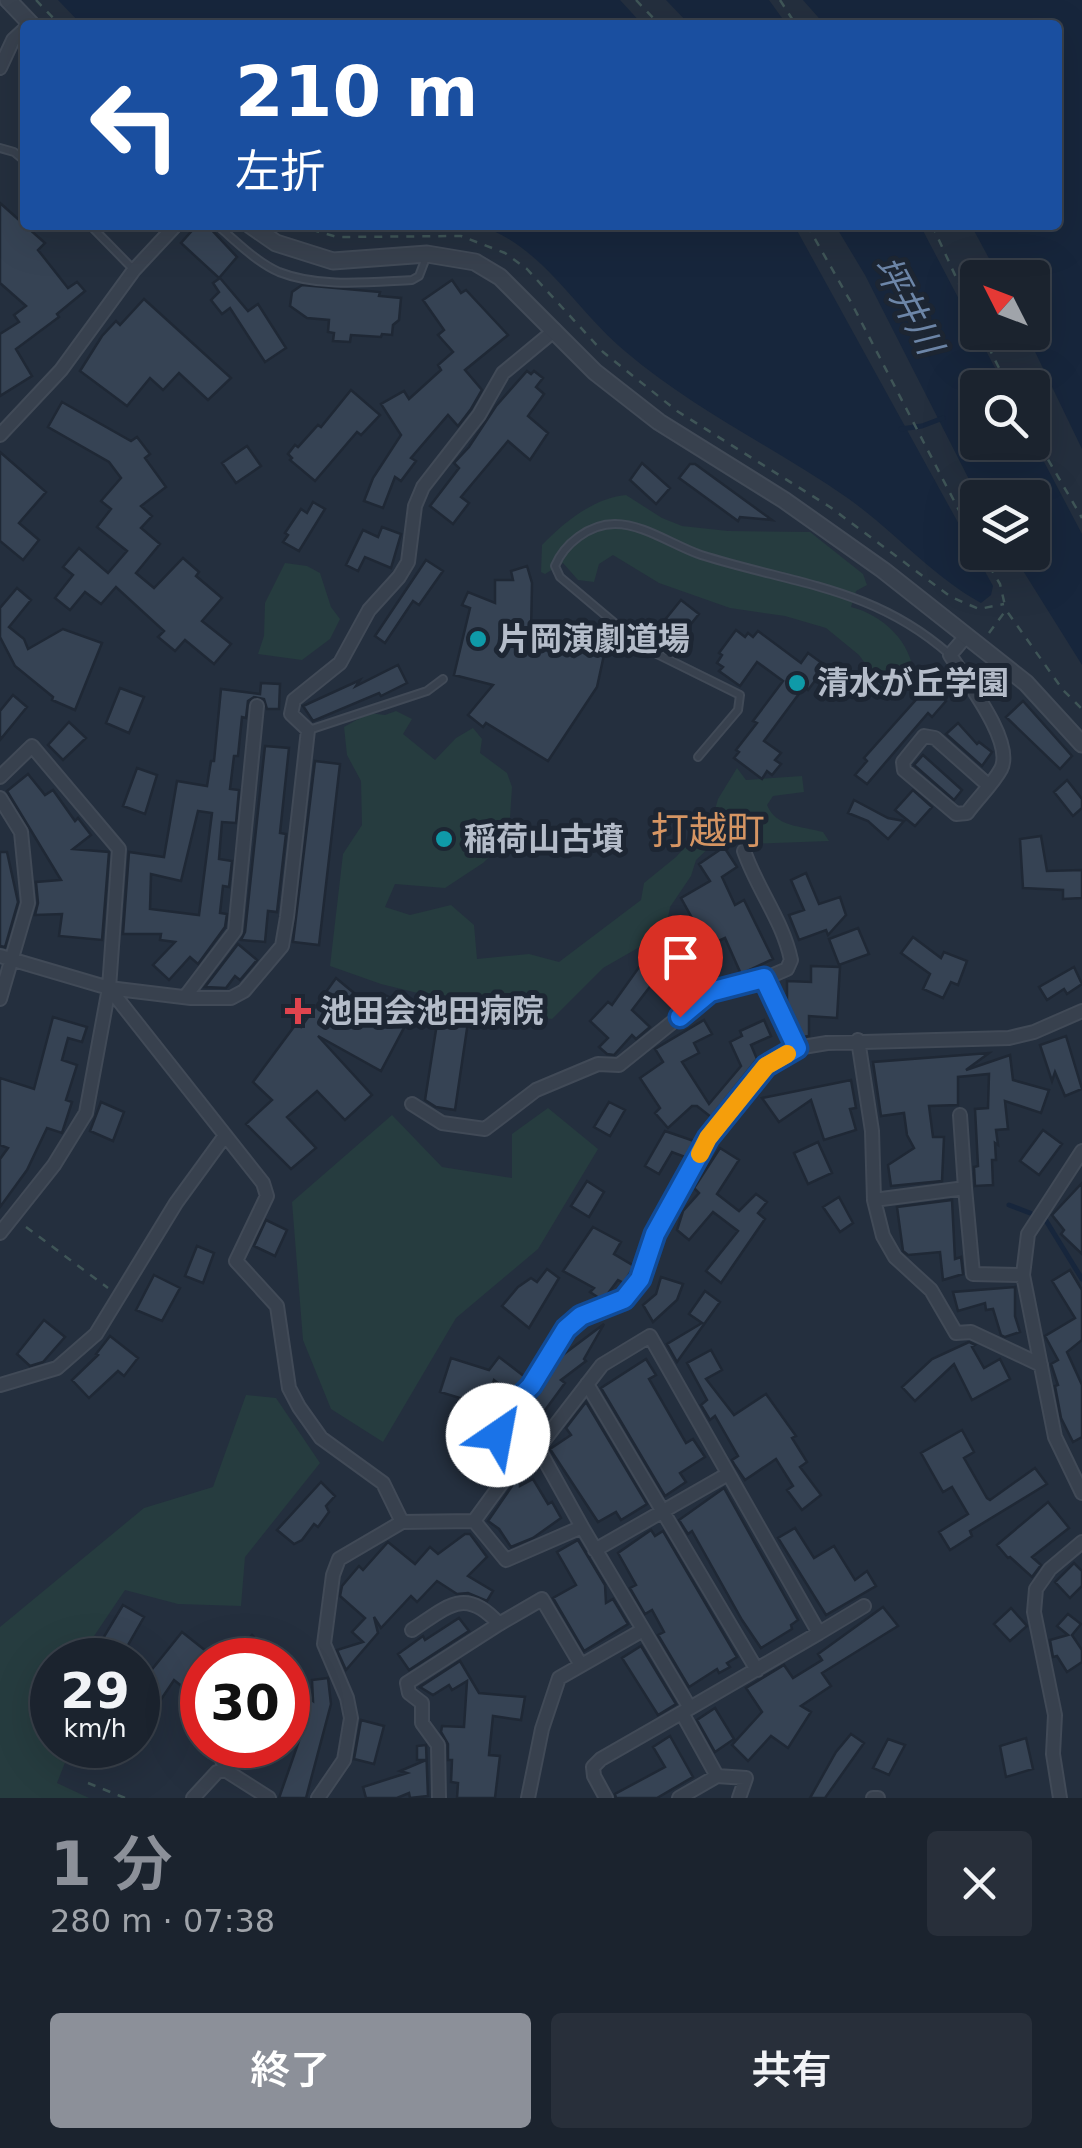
<!DOCTYPE html>
<html lang="ja">
<head>
<meta charset="utf-8">
<style>
	:root { --surface:#1b232e; --page:#282f3a; --text:#f1f3f6; --muted:#a0a4aa; --line:#39404a; --accent:#8c9099 }
	body { margin:0; font-family:"DejaVu Sans","Noto Sans JP",sans-serif; background:var(--page); color:var(--text); height:100vh; display:flex; flex-direction:column; font-size:38px; white-space:nowrap }
	* { box-sizing:border-box; margin:0 }
	p { font-size:32px; color:var(--muted) }
	.icon { flex:none; width:55px; height:55px; fill:none; stroke:currentColor; stroke-width:2; stroke-linecap:round; stroke-linejoin:round }
	.map { position:relative; height:1798px; overflow:hidden }
	.panel { display:flex; flex-direction:column; background:var(--surface); flex:1 }
	.panel>* { flex:none }
	.guide { position:absolute; left:20px; top:20px; width:1042px; height:210px; border-radius:10px; box-shadow:0 10px 40px #0002,0 0 0 2px var(--line); background:#1a4fa0; color:#fff; overflow:hidden }
	.needle { width:65px; rotate:312deg }
	.fabs { position:absolute; left:960px; top:260px; display:grid; gap:20px }
	.fabs a { display:grid; place-items:center; width:90px; height:90px; border-radius:10px; background:var(--surface); box-shadow:0 10px 40px #0002,0 0 0 2px var(--line); font-size:50px }
	.speed { position:absolute; left:30px; top:1638px; display:flex; gap:20px; font-size:50px; font-weight:700; text-align:center }
	.speed>* { display:grid; place-content:center; width:130px; height:130px; border-radius:50%; background:var(--surface); box-shadow:0 10px 40px #0002,0 0 0 2px var(--line); line-height:1 }
	.speed small { font-size:25px; font-weight:400 }
	.speed .limit { border:15px solid #d22; background:#fff; color:#111 }
	.pin { position:absolute; display:grid; place-items:center; width:85px; height:85px; color:#fff; margin:-102px -42px; border-radius:50% 50% 50% 0; rotate:-45deg; box-shadow:0 0 10px #0007 }
	.pin .icon { rotate:45deg }
	.me { position:absolute; width:110px; margin:-55px; rotate:33deg; stroke-linejoin:round; filter:drop-shadow(0 0 8px #0008) }
	.turn { display:flex; align-items:center; gap:35px; height:210px; padding:0 50px; font-size:45px }
	.turn .icon { width:130px; height:130px; stroke-width:2.5 }
	.turn b { display:block; font-size:70px; line-height:85px }
	.round { display:grid; place-items:center; flex:none; width:105px; height:105px; border-radius:10px; background:var(--page) }
	.summary { display:flex; align-items:center; justify-content:space-between; height:170px; padding:0 50px }
	h1 { font-size:60px; font-weight:600; line-height:75px; color:var(--accent) }
	.primary-button { display:flex; gap:20px; margin-top:auto; padding:20px 50px }
	.primary-button a { flex:1; height:115px; border-radius:10px; background:var(--accent); color:#fff; font-size:40px; font-weight:600; line-height:115px; text-align:center }
	.primary-button a+a { background:var(--page); color:var(--text) }
	.map>svg:first-child { display:block }
</style>
</head>
<body>
<div class="map">
<svg width="1082" height="1798" viewBox="0 0 1082 1798">
	<rect width="100%" height="100%" fill="#242f3e"/>
	<path fill="#263c3f" d="M626 495 662 518 682 526 728 531 810 532 863 574 867 585 856 591 851 607C883 615 912 642 914 677L903 686 891 690 878 681 859 655 826 628 785 616 730 608 659 583 613 555 599 564 594 582 578 580 563 563 545 574 541 572 542 545C564 522 594 498 626 495Z
		M285 563 307 566 320 573 331 607 340 619 330 639 302 660 258 654 264 636 265 603Z
		M396 711 412 719 403 734 435 760 456 738 473 728 482 739 480 753 507 773 512 787 510 817 504 842 483 863 445 888 395 884 385 907 410 915 451 905 474 925 477 959 529 954 559 962 641 900 644 883 676 857 713 817 718 799 737 768 746 780 802 776 804 792 773 796 767 805C776 827 801 826 823 832L829 841 746 844 734 835 716 841 696 860 691 876 670 907 667 923 657 937 603 968 552 1019 512 1014 503 994 458 1003 381 984 330 966 343 854 362 825 361 781 347 755 344 727 369 713 385 715Z
		M548 1108 598 1149 538 1249 456 1318 383 1442 331 1409 303 1340 292 1202 392 1115 442 1167 512 1178V1134Z
		M246 1395 276 1398 320 1463 245 1557 241 1606 178 1604 125 1590 90 1642 126 1660H52V1745H92L104 1752 103 1763 68 1755 57 1783 89 1798H0V1627L144 1508 213 1487Z"/>
	<path fill="#17263c" d="M58 0H620L643 25H82Z
		M666 0H769L787 25H690Z
		M803 0H1082V449L1026 333 1032 332V278L999 277 971 225H1058V25H825Z
		M477 225H794L993 586 991 595 981 603C931 575 895 532 849 499 776 448 694 410 626 352 576 311 541 243 477 225Z
		M835 225H920L1005 387 978 388V442L1033 441 1082 534V665L1012 553 1032 552V498L978 497 865 275Z"/>
	<g fill="none" stroke-linecap="round" stroke-linejoin="round">
		<path stroke="#17263c" stroke-width="5" d="M901 429 922 426 943 418
			M1009 1205 1030 1213
			M1045 1219 1082 1279"/>
	</g>
	<path fill="#364354" stroke="#1f2835" stroke-width="2.5" fill-rule="evenodd" d="M0 203 45 243 38 250 68 288 77 282 85 291 57 314 59 317 16 349 32 376 0 396V334L19 322 14 315 26 306 0 283Z
		M197 225H207L237 257 219 278 181 243Z
		M220 278 248 311 258 304 286 348 265 362 230 308 222 314 211 300 219 292 213 283Z
		M452 280 461 293 466 290 508 335 465 370 482 390 471 409 458 426 448 415 411 458 416 461 401 481 395 477 383 508 364 501 373 478 401 435 381 404 404 391 409 399 441 370 438 365 453 352 438 335 444 330 423 300Z
		M302 285 380 292 379 296 401 298 399 320 393 325 392 335 382 334 381 337 351 335 350 342 333 341 334 333 328 332 329 320 307 318 290 306 292 292Z
		M144 299 231 378 208 400 179 373 163 390 150 378 127 406 80 371 102 336 116 321 120 325Z
		M527 371 531 374 534 371 543 378 536 387 544 394 528 416 548 433 530 460 508 441 461 497 469 503 453 524 430 506 459 468 454 463 469 447 496 406Z
		M351 390 380 415 361 435 357 432 315 481 290 460 292 458 288 454 295 445 298 447 318 425 321 427Z
		M62 402 131 441 137 437 150 454 145 458 166 487 141 506 152 516 141 528 160 544 136 573 154 588 183 558 199 572 196 576 222 598 202 621 231 644 214 664 185 640 175 651 158 637 164 631 116 587 101 604 85 592 70 610 55 598 73 575 63 567 79 548 108 573 127 551 97 527 111 509 101 501 121 478 109 462 48 427Z
		M247 446 261 466 236 483 222 463Z
		M0 452 46 492 19 523 39 540 23 560 0 541Z
		M642 463 670 488 656 504 630 480Z
		M690 464H695L772 520 740 517 738 521 679 478Z
		M313 502 325 509 299 551 283 542 288 535 285 533 301 509 307 513Z
		M382 527 401 534 391 568 365 557 358 571 346 565 363 530 378 537Z
		M426 560 443 571 419 605 413 601 385 643 375 636Z
		M527 566 532 583 531 633 607 641 597 687 548 761 486 723 483 727 468 715 493 685 454 675 470 608 462 605 468 592 495 603V580H513L511 571Z
		M17 588 31 600 9 627 24 639 28 649 63 629 102 643 75 710 52 700 53 697 15 666 0 637V608Z
		M681 600 699 614 682 635 664 621Z
		M736 630 745 637 748 633 753 637 758 631 801 663 808 653 826 666 808 690 804 687 764 741 781 753 775 760 781 764 772 775 767 771 762 779 734 758 739 752 736 750 757 723 753 721 783 681 757 662 740 686 719 671 723 667 717 663 722 655 719 653Z
		M398 665 407 683 381 696 379 693 313 721 303 706 360 680 356 686Z
		M261 683 280 684 279 709H267L264 699 254 697 248 701 246 718 242 717 238 756H234L230 789 239 790 236 823 222 822 219 859 232 861 229 887 223 886 220 913 227 914 225 927 198 964 190 957 169 980 153 965 175 942 160 940 161 934H123L129 852 164 857 177 781 207 786 211 761H214L221 689 260 694ZM198 811 212 813 199 915 150 909 151 874 181 881Z
		M931 683 946 701 932 717 928 713 867 784 855 775 867 761 864 758Z
		M120 688 144 697 129 733 106 723Z
		M13 695 27 707 0 740V711Z
		M1023 701 1072 756 1060 769 1006 717Z
		M69 722 86 738 63 760 48 745Z
		M958 723 977 744 979 742 992 752 982 766 946 734Z
		M265 746 289 748 280 833 286 834 277 912 268 911 265 942 241 940 245 932Z
		M923 755 962 790 954 800 914 765Z
		M315 761 340 764 319 945 293 942Z
		M137 768 157 775 145 814 123 806Z
		M28 774 45 795 53 790 75 821 78 818 91 835 73 849 109 852 102 940 59 936 62 914 35 915 38 903 36 882 61 880 7 791Z
		M1067 780 1082 799V808L1073 816 1054 792Z
		M913 790 932 807 915 826 895 810Z
		M854 800 888 818 904 821 888 839 868 821 848 813Z
		M1041 836 1047 871 1082 870V898L1063 899V890L1023 888 1020 839Z
		M724 847 737 867 722 877 735 905 744 900 773 959 741 974 725 938 687 955 679 937 698 929 681 898 710 881 699 864Z
		M0 852H7L18 902 5 947 0 946Z
		M806 873 819 904 840 897 846 915 828 935 826 930 799 940 789 915 804 910 791 880Z
		M858 928 869 954 839 965 829 939Z
		M913 937 941 958 944 952 967 961 958 985 951 982 943 998 923 989 930 974 901 953Z
		M238 944 257 960 240 980 235 976 226 988 205 987Z
		M652 949 693 983 678 1003 652 984 632 1010 650 1027 636 1039 632 1035 614 1055 607 1054 599 1047 608 1038 590 1021 608 1002 612 1005Z
		M811 966 840 967 837 1018 809 1016V1036L803 1037 787 1003V981L811 982Z
		M1074 967 1082 984 1067 994 1064 989 1047 1000 1039 987Z
		M336 978 372 1008 381 993 414 1009 381 1071 318 1036 372 1095 345 1120 317 1091 287 1117 316 1148 291 1169 246 1124 272 1100 253 1082 296 1024 301 1027Z
		M53 1017 87 1027 82 1042 68 1038 62 1060 77 1065 66 1100 72 1102 62 1133 47 1128 27 1170 0 1207V1159L8 1148 0 1145V1078L34 1089Z
		M438 1017 468 1022 455 1110 436 1107 425 1100Z
		M704 1020 712 1034 694 1043 699 1053 682 1062 709 1104 741 1066 730 1042 742 1036 740 1031 764 1020 771 1036 751 1045 757 1059 711 1117 697 1106H692L668 1128 655 1113 660 1108 640 1078 663 1062 655 1049Z
		M1066 1036 1082 1089 1065 1096 1055 1072 1052 1081 1040 1045Z
		M989 1053 966 1070 1010 1055 1013 1080 1049 1090 1041 1113 1005 1101 1008 1129 996 1130 998 1145 995 1143 996 1160H992L993 1185 975 1186 974 1167 978 1166 975 1109 988 1108 989 1074 958 1077V1105L929 1106 933 1137H944L942 1181 891 1186 888 1165 914 1148 907 1135 904 1113 881 1116 873 1062Z
		M851 1080 856 1108 850 1109 856 1130 824 1140 811 1100 779 1122 762 1098Z
		M101 1102 124 1112 113 1141 90 1131Z
		M609 1102 625 1110 610 1136 594 1127Z
		M1043 1130 1062 1144 1039 1175 1020 1161Z
		M665 1131 694 1141 685 1157 672 1152 659 1174 645 1166Z
		M818 1142 832 1173 808 1184 794 1153Z
		M720 1148 739 1160 717 1194 739 1211 756 1194 767 1202 758 1213 765 1219 721 1283 706 1271 738 1231 713 1212 689 1240 677 1230 683 1211 699 1193 694 1188Z
		M587 1181 604 1192 589 1217 571 1206Z
		M1082 1183V1254L1061 1234 1064 1230 1052 1215Z
		M839 1197 853 1223 840 1232 823 1207Z
		M952 1200 955 1259 961 1257 963 1274 943 1280 940 1252 908 1255 903 1251 897 1207Z
		M266 1220 287 1230 275 1256 254 1246Z
		M593 1227 621 1242 614 1254 634 1266 624 1283 618 1280 606 1296 599 1298 590 1292 594 1288 563 1271Z
		M197 1246 214 1253 203 1283 185 1276Z
		M547 1269 559 1278 529 1328 502 1306 518 1287 531 1278 537 1282Z
		M1070 1270 1082 1290V1340L1067 1352 1082 1385V1437L1073 1442 1061 1418 1055 1386 1058 1385 1051 1364 1058 1360 1045 1336 1075 1318 1052 1281Z
		M154 1275 180 1288 162 1321 136 1310Z
		M661 1277 683 1284 677 1300 653 1322 643 1305 656 1294Z
		M1015 1287V1316L1020 1332 1005 1337 1001 1335 993 1309 986 1310 985 1303 958 1311 953 1292Z
		M705 1291 720 1302 677 1362 667 1344 702 1323 689 1314Z
		M44 1320 65 1337 43 1362 30 1366 17 1354Z
		M604 1324 584 1359 586 1361 561 1380 565 1383 521 1443 508 1436 530 1408 527 1405 539 1392 560 1357Z
		M110 1336 138 1358 124 1376 118 1371 89 1398 72 1380 98 1355 96 1354Z
		M969 1342 975 1345 972 1347 984 1368 1000 1359 1010 1379 972 1400 954 1364 915 1401 902 1387 932 1359Z
		M711 1350 722 1370 706 1379 734 1415 766 1394 796 1436 792 1438 807 1462 800 1467 821 1495 802 1510 787 1490 793 1486 776 1459 745 1480 734 1464 732 1460 738 1456 715 1416 710 1420 701 1405 707 1400 687 1363Z
		M499 1357 525 1377 511 1393 494 1380 486 1406 440 1392 451 1358 489 1370Z
		M646 1359 656 1375 649 1379 686 1443 693 1439 705 1457 680 1473 686 1482 665 1496 601 1388Z
		M586 1402 647 1504 621 1520 616 1512 598 1522 550 1449 571 1435 566 1428Z
		M962 1430 974 1452 964 1458 987 1498 990 1500 1035 1468 1047 1484 970 1531 972 1536 950 1550 939 1532 968 1514 952 1487 943 1492 921 1453Z
		M520 1468V1486L533 1479 548 1504 552 1502 561 1518 533 1538 511 1547 499 1529 488 1521 512 1486 513 1473Z
		M321 1482 335 1496 326 1506 329 1512 318 1527 314 1524 302 1540 294 1544 277 1530Z
		M724 1488 798 1620 791 1625 792 1629 761 1648 742 1620 692 1531 688 1534 679 1520Z
		M1048 1502 1069 1528 1032 1557 1041 1565 1032 1577 1010 1557 1008 1558 997 1545Z
		M795 1528 814 1558 834 1546 855 1580 867 1571 876 1586 826 1615 778 1538Z
		M651 1530 655 1536 663 1531 737 1657 727 1663 730 1667 719 1673 717 1669 689 1687 658 1635 664 1632 652 1610 645 1614 630 1588 636 1585 618 1553Z
		M465 1534H470L487 1557 468 1576 493 1591 487 1601 468 1593 457 1594 437 1581 417 1602 411 1596 381 1628 374 1617 378 1633 346 1670 337 1650 363 1642 352 1632 365 1618 340 1596 342 1586 359 1566 363 1570 388 1542 415 1564 430 1547 438 1554Z
		M578 1540 605 1585 606 1603 613 1599 628 1624 584 1651 553 1598 576 1585 557 1552Z
		M1074 1563 1082 1571V1586L1070 1598 1055 1582Z
		M123 1605 144 1617 124 1652 102 1640Z
		M883 1607 898 1626 822 1673 831 1686 801 1706 811 1712 788 1748 771 1736 748 1761 732 1745 762 1712 746 1688 784 1665 793 1678 822 1660 818 1654Z
		M1011 1608 1027 1626 1010 1641 994 1624Z
		M1068 1614 1081 1624 1072 1635 1082 1650V1662L1067 1672 1057 1656 1053 1657 1050 1640 1068 1635 1057 1626Z
		M459 1618 469 1631 409 1670 398 1654 423 1636 425 1640Z
		M182 1632 211 1655 202 1660V1665L184 1688 174 1680 138 1734V1673L145 1678Z
		M252 1635 277 1660H227Z
		M641 1646 676 1704 658 1715 622 1658Z
		M460 1661 479 1693 525 1697 521 1720 493 1716 489 1755 500 1756 495 1798H457L458 1783 451 1782 452 1760H448V1744L441 1732 442 1726 464 1727 467 1681 452 1690 449 1685 433 1695 420 1687Z
		M328 1678 331 1704 306 1798H279L307 1718 310 1699 313 1701 312 1680Z
		M715 1708 734 1739 715 1752 697 1720Z
		M361 1720 384 1726 374 1764 354 1759Z
		M851 1734 864 1743 825 1798H810L836 1752Z
		M670 1736 693 1777 657 1798H616L615 1794 665 1767 653 1747Z
		M1026 1738 1033 1769 1006 1777 1000 1746Z
		M888 1739 905 1745 889 1775 873 1768Z
		M426 1745 428 1796 410 1798 409 1793 397 1798H366L363 1787 407 1773 400 1771 426 1760H417V1746Z"/>
	<g fill="none" stroke-linecap="round" stroke-linejoin="round">
		<defs>
			<path id="service" d="M0 148 14 152 25 161
				M90 225 134 270
				M217 225C236 241 256 262 279 272 319 288 370 282 412 280L419 276 427 255
				M309 730 427 691 443 679
				M698 757 738 710 740 695 643 647 560 577 555 566C564 544 589 524 615 524 644 524 674 546 701 555 793 584 873 587 949 654"/>
			<path id="minor" d="M0 68 13 40 25 29
				M0 435 61 370 134 270 176 225
				M967 635 950 655C965 679 1015 742 1001 769 993 784 977 799 967 813L956 814 904 770 903 762 924 736 935 738 988 785
				M0 777 32 746 119 849 109 988 86 1113 54 1165 0 1233
				M0 798 21 832 28 903 0 999
				M744 851C757 889 783 921 791 960L787 969 764 979
				M0 956 109 988 191 998H231L244 991 282 946 287 917 308 730 291 714 294 700 340 663 369 610 399 577 408 562 415 506 423 487 479 415 503 373 555 330
				M109 988 263 1183 267 1196 236 1261 277 1306 289 1388 299 1407 321 1438 383 1483 402 1522
				M185 997 235 931 257 706
				M858 1040 872 1131 874 1200 883 1236 895 1257 931 1290 956 1333 971 1332 1041 1365
				M412 1104 442 1123 485 1129 536 1090 598 1064 619 1065 710 992 764 979 797 1048
				M960 1115 965 1188
				M1082 1151 1028 1234 1023 1275 1055 1437 1082 1493
				M874 1200 965 1188 973 1274 1023 1275
				M587 1384 757 1670
				M0 1385 57 1368 96 1334 176 1203 224 1137
				M474 1521 506 1560 582 1527 690 1708 819 1633 650 1336 602 1365 538 1448 582 1527
				M595 1550 728 1474
				M412 1630C447 1607 465 1586 499 1624L542 1599 581 1665
				M819 1633 864 1606
				M198 1705 202 1713
				M218 1745 225 1770
				M717 1776 746 1778 739 1798
				M193 1798 217 1772 225 1770 269 1798
				M318 1798 344 1760 351 1718 347 1698 324 1644 333 1575 339 1559 402 1522 474 1521 504 1480 498 1435 503 1415 531 1386 566 1329 581 1316 625 1299 640 1279 655 1234 707 1138 765 1065 797 1048 827 1043 1009 1038 1034 1032 1082 1011
				M439 1798 438 1745 422 1723V1703L409 1693 407 1683 499 1624
				M528 1798 542 1729 559 1678 643 1630
				M606 1798 594 1776 593 1767 601 1759 690 1708
				M679 1798 717 1776 682 1713
				M873 1798H878
				M1060 1798 1053 1754 1055 1715 1034 1612 1036 1589 1050 1569 1082 1542"/>
			<path id="tertiary" d="M8 0 32 25
				M250 225 276 243 333 261 427 254 475 262 500 277 595 372 659 422 784 500 883 570 1026 683 1082 744"/>
		</defs>
		<use href="#service" stroke="#414a57" stroke-width="10"/>
		<use href="#minor" stroke="#414a57" stroke-width="16"/>
		<use href="#tertiary" stroke="#414a57" stroke-width="19"/>
		<path stroke="#3f5557" stroke-width="2.5" stroke-dasharray="8 8" stroke-linecap="butt" d="M36 0 60 25
			M636 0 660 25
			M780 0 796 25
			M296 225 337 237 461 236 505 253 527 269 603 352 677 411 830 507 951 597 979 609 1004 604
			M807 225 852 304 978 547
			M932 225 978 325
			M981 332 1009 388
			M1032 432 1082 518
			M981 552 1000 584 1006 610
			M989 633 1006 610 1063 690 1082 709
			M26 1227 108 1288
			M88 1783 125 1798"/>
		<use href="#service" stroke="#38414e" stroke-width="6"/>
		<use href="#minor" stroke="#38414e" stroke-width="12"/>
		<use href="#tertiary" stroke="#38414e" stroke-width="15"/>
	</g>
	<g fill="none" stroke-linecap="round" stroke-linejoin="round">
		<defs>
			<path id="route" d="M498 1435 502 1415 531 1386 566 1329 581 1316 624 1299 640 1279 655 1234 708 1138 766 1066 797 1048 764 978 710 992 680 1017"/>
		</defs>
		<use href="#route" stroke="#114b97" stroke-width="25"/>
		<use href="#route" stroke="#1a73e8" stroke-width="18"/>
		<path stroke="#f59e0b" stroke-width="18" d="M700 1154 708 1138 766 1066 787 1054"/>
	</g>
	<g fill="#0f9aa8" stroke="#1d2633" stroke-width="4">
		<circle cx="478" cy="639" r="10"/>
		<circle cx="797" cy="683" r="10"/>
		<circle cx="444" cy="839" r="10"/>
	</g>
	<path fill="#e0444e" stroke="#1d2633" stroke-width="4" d="M293 996h10v10h10v10h-10v10h-10v-10h-10v-10h10z"/>
	<g text-anchor="middle" stroke-width="10" stroke-linejoin="round" paint-order="stroke">
		<g font-size="32" font-weight="bold" fill="#b4bcc9" stroke="#1d2633" text-anchor="start">
			<text x="498" y="650">片岡演劇道場</text>
			<text x="817" y="694">清水が丘学園</text>
			<text x="464" y="850">稲荷山古墳</text>
			<text x="320" y="1022">池田会池田病院</text>
		</g>
		<g font-size="35" font-style="italic" fill="#6d86a8" stroke="#1d2633">
			<text transform="translate(908 305) rotate(62)" y="12">坪井川</text>
		</g>
		<g font-size="38" fill="#d59563" stroke="#1d2633">
			<text x="708" y="844">打越町</text>
		</g>
	</g>
</svg>
<div class="fabs">
<a><svg class="needle" viewBox="-14 -14 28 28"><path d="M0-13l5 13h-10z" fill="#e53935"/><path d="M0 13l5-13h-10z" fill="#a0a4aa"/></svg></a>
<a><svg class="icon" aria-label="search" viewBox="0 0 24 24"><circle cx="10" cy="10" r="6"/><path d="M15 15l6 6"/></svg></a>
<a><svg class="icon" aria-label="layers" viewBox="0 0 24 24"><path d="M12 4l9 5-9 5-9-5zM3 14l9 5 9-5"/></svg></a>
</div>
<div class="speed"><div>29<small>km/h</small></div><div class="limit">30</div></div>
<div class="pin" style="left:680px;top:1017px;background:#d93025"><svg class="icon" aria-label="arrive" viewBox="0 0 24 24"><path d="M6 21V4h12l-3 4 3 4H6"/></svg></div>
<svg class="me" style="left:498px;top:1435px" viewBox="-20 -20 40 40"><circle r="19" fill="#fff"/><path d="M0-13L10 11 0 6-10 11z" fill="#1a73e8"/></svg>
<div class="guide">
<div class="turn"><svg class="icon" aria-label="left" viewBox="0 0 24 24"><path d="M17 20v-9H6M10 6l-5 5 5 5"/></svg><div><b>210 m</b>左折</div></div>
</div>
</div>
<section class="panel">
<div class="summary"><div><h1>1 分</h1><p>280 m · 07:38</p></div><a class="round"><svg class="icon" aria-label="close" viewBox="0 0 24 24"><path d="M6 6l12 12M18 6L6 18"/></svg></a></div>
<div class="primary-button"><a>終了</a><a>共有</a></div>
</section>
</body>
</html>
